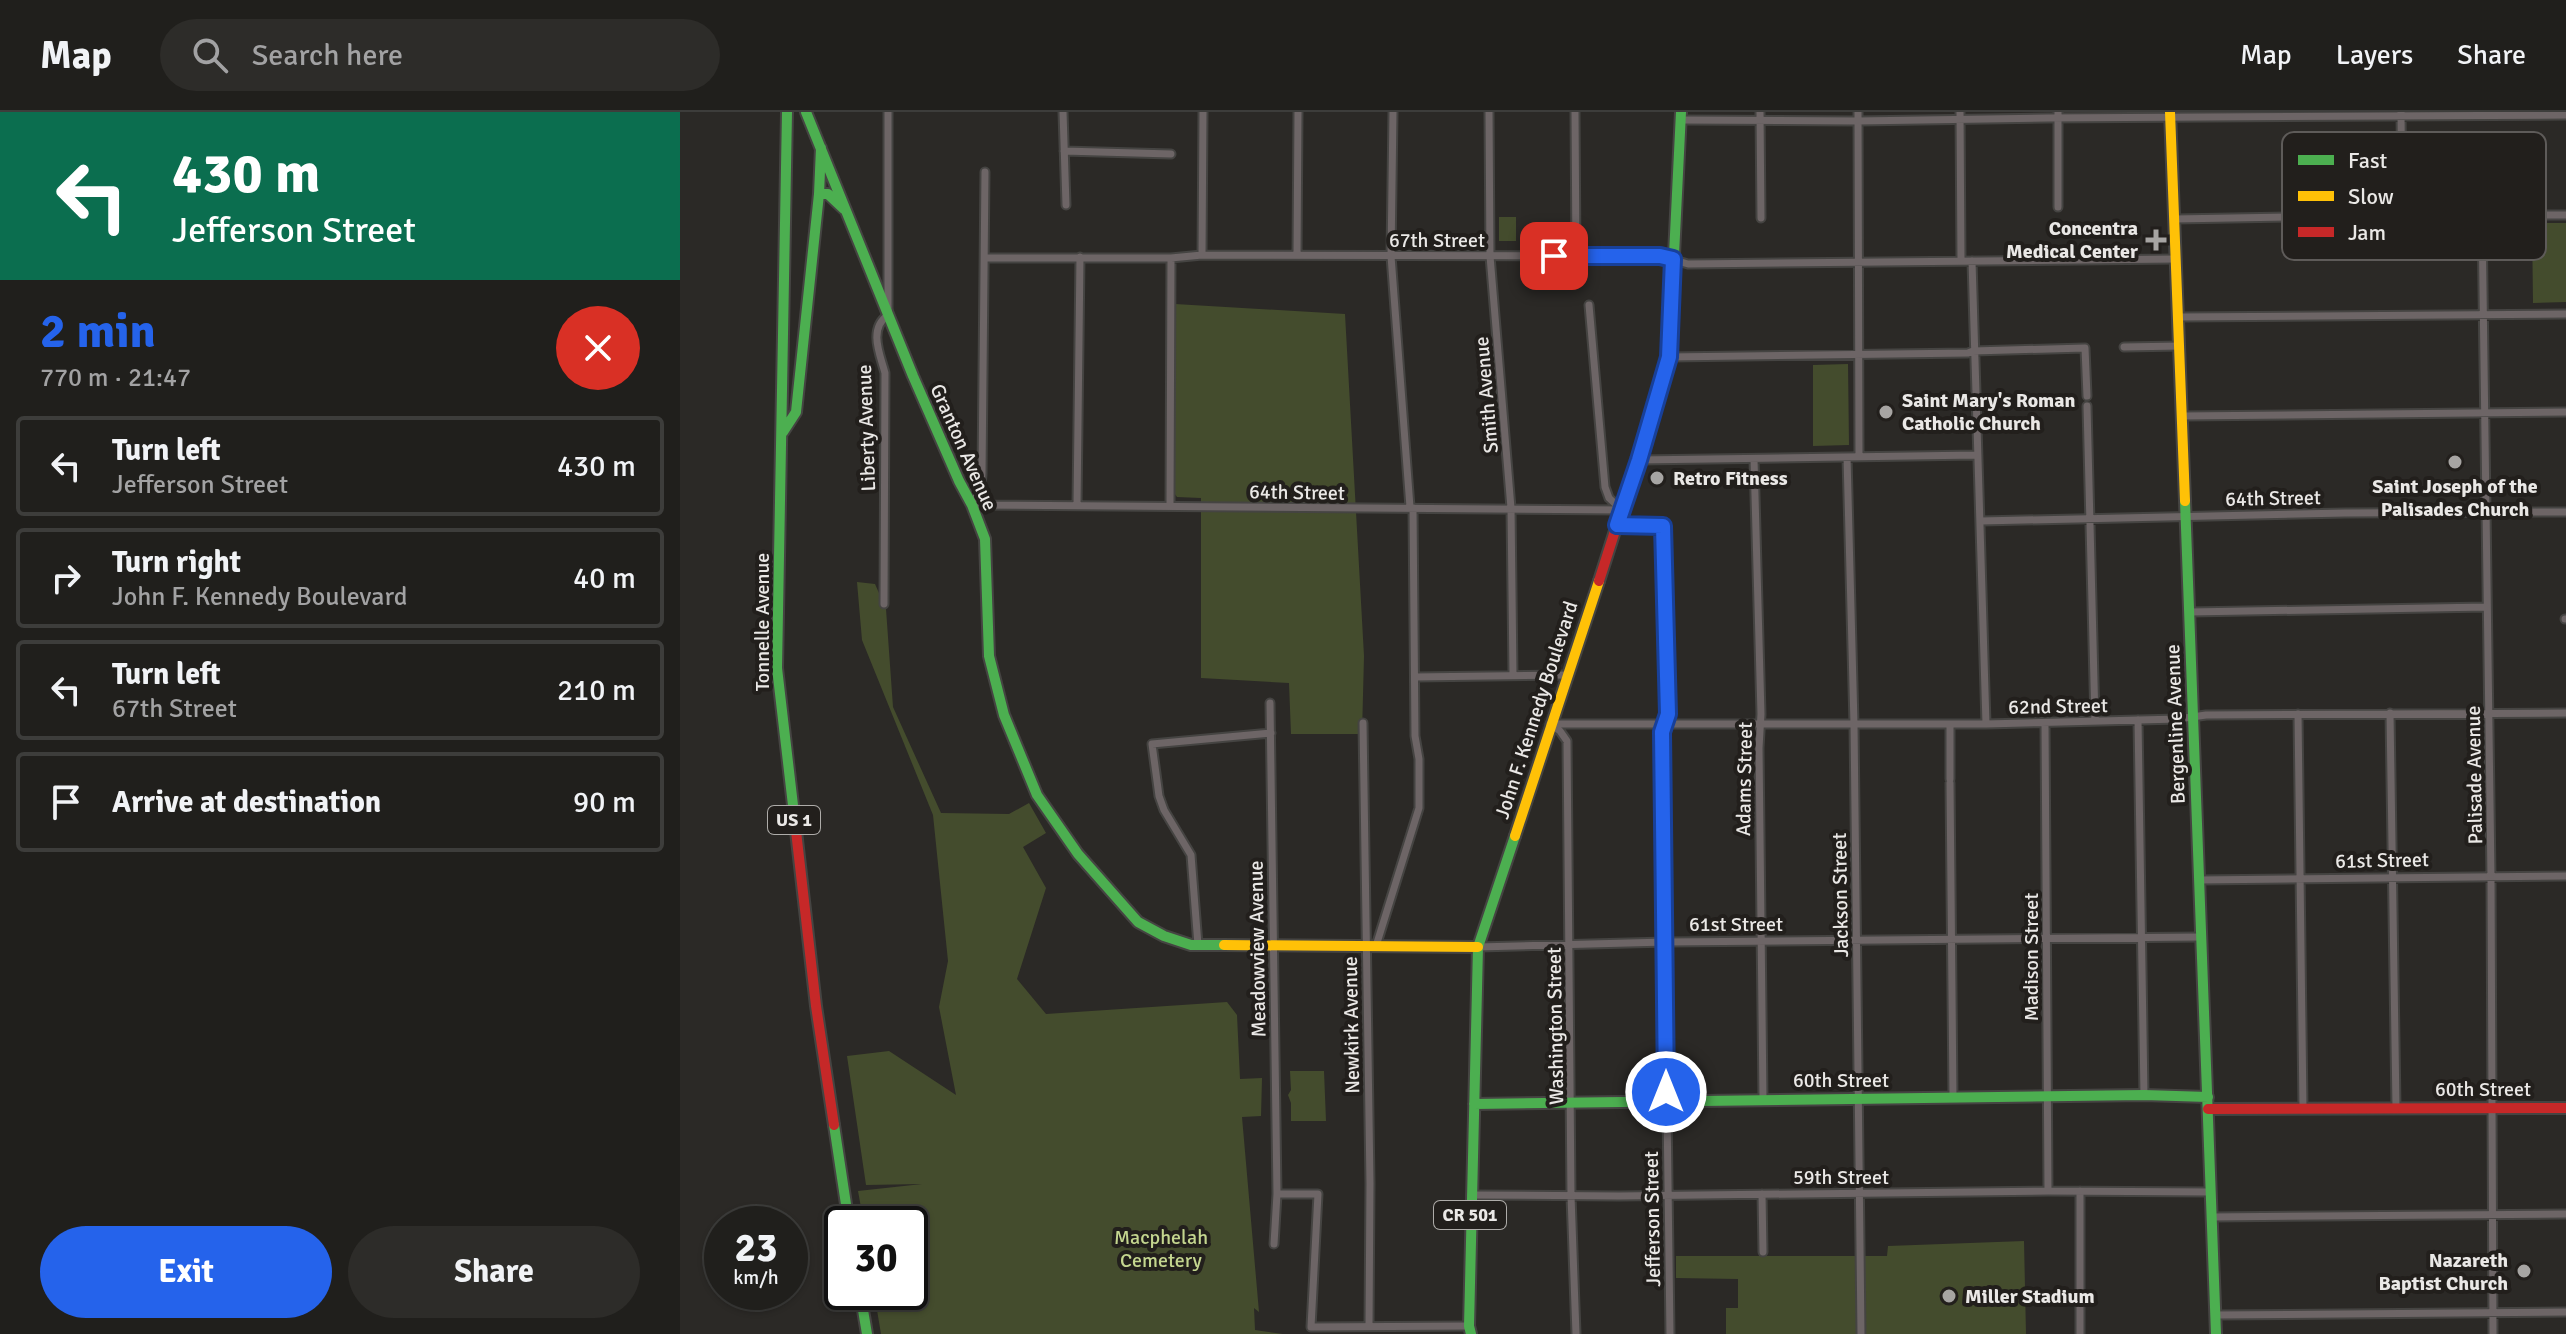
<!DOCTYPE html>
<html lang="en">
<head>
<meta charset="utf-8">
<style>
	:root { --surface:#201f1c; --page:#2d2c29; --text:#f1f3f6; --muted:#a2a2a3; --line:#3d3d3b; --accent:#2563eb }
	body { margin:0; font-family:Signika,sans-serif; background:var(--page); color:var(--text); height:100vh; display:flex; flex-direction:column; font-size:30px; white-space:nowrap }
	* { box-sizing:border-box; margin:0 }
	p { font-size:26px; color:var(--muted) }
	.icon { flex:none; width:44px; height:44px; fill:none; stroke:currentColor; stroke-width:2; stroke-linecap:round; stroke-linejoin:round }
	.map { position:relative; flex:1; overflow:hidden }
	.side { display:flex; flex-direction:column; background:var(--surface); width:680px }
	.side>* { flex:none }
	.guide { background:#0b6e4f; color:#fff; overflow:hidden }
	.speed { position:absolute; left:24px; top:1094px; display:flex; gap:16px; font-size:40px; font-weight:700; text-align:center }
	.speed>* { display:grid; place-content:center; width:104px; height:104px; border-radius:50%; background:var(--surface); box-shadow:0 2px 6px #0004,0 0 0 2px var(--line); line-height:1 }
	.speed small { font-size:20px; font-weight:400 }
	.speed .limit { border:4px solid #111; border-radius:12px; background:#fff; color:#111 }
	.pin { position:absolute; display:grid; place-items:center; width:68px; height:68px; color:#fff; margin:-34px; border-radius:16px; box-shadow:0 4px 12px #0006 }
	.me { position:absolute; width:88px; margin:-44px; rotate:0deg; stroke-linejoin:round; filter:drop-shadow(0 0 6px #0008) }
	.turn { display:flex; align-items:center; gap:28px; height:168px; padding:0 40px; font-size:36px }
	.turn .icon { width:104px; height:104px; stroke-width:2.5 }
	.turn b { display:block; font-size:56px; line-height:68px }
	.round { display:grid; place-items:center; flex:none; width:84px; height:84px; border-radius:42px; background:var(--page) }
	.head { display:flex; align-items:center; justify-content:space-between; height:136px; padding:0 40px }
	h1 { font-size:48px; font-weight:700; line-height:60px; color:var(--accent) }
	.button { display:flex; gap:16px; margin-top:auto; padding:16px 40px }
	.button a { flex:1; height:92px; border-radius:48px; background:var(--accent); color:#fff; font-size:32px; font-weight:700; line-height:92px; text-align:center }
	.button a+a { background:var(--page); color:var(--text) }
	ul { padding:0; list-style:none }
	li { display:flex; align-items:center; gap:24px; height:100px; margin:0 16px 12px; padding:0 24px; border:4px solid var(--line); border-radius:8px }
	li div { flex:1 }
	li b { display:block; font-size:30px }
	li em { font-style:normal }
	header { display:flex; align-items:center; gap:48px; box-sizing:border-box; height:112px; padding:0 40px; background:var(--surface); border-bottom:2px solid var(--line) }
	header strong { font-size:38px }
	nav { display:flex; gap:44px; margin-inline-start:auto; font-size:28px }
	.search { width:560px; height:72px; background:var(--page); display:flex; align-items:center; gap:20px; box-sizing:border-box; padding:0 28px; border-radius:44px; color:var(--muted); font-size:30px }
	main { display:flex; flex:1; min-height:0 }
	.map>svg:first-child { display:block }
</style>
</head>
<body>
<header>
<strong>Map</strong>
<div class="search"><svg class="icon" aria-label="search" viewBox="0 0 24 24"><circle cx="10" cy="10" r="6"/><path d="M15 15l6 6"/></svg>Search here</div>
<nav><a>Map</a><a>Layers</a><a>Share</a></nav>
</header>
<main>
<section class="side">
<div class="guide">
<div class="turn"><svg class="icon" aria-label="left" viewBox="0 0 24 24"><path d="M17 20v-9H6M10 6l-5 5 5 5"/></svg><div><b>430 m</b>Jefferson Street</div></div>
</div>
<div class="head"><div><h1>2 min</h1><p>770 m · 21:47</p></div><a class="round" style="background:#d93025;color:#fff"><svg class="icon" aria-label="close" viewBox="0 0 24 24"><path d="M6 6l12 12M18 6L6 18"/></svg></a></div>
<ul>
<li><svg class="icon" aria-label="left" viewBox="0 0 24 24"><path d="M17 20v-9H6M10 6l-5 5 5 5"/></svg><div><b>Turn left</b><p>Jefferson Street</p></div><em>430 m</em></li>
<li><svg class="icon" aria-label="right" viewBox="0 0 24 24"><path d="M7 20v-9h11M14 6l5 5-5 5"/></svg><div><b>Turn right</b><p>John F. Kennedy Boulevard</p></div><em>40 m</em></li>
<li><svg class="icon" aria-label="left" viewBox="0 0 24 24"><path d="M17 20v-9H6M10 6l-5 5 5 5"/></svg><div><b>Turn left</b><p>67th Street</p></div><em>210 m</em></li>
<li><svg class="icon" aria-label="arrive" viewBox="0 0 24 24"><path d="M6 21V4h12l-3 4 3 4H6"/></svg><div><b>Arrive at destination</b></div><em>90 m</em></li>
</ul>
<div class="button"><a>Exit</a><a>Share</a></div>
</section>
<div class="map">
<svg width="1886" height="1222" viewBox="0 0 1886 1222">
	<rect width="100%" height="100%" fill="#2b2926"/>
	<path fill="#444c2d" d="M819 105H836V129H819Z
		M1852 111H1886V190L1853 191Z
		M495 192 665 202 684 544 682 622H611L609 571 521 566V386L497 385 494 381Z
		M1168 252 1169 333 1133 334V253Z
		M177 470 195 472 206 497 213 595 261 701 329 702 349 691 366 721 343 735 366 776 337 867 366 902 547 890 557 903 560 967 582 966 581 1004 562 1005 579 1200 574 1196 575 1218 603 1222H201L194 1180H230V1112H184L178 1079 242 1072 186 1073 167 944 209 939 276 983 259 895 268 849 253 703 182 528Z
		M610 959H644L646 1009H611V991L608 983 611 978Z
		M1344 1129 1346 1222H1046V1196H1058V1167L996 1166V1144H1207L1208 1134Z"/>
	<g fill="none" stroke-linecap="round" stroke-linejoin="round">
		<defs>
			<path id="street" d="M383 0 386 93
				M713 0 711 144 730 395
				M809 0 810 144 831 396 833 563
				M895 0 896 144
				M1080 0 1081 106
				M1178 0 1179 344
				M1280 0 1281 148
				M1378 0V95
				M1721 1 1722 103
				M1001 8 1178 9 1367 6 1886 3
				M384 39 491 42
				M305 60 302 362 301 374 292 393 942 398
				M1802 103 1811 765 1813 1222
				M1495 107 1722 103H1886
				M522 143 523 0
				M617 143 618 0
				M305 146H491L522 143 980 144 1008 152 1496 147
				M1292 149 1306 612
				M909 193 925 375 929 386 942 398
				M1499 205 1886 202
				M1444 235 1500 234
				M989 245 1288 241 1293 239 1405 236 1407 284
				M1407 294 1415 609
				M1502 304 1886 300
				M1167 345 1174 612 1181 1222
				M1074 347 1081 602 1079 636 1083 987
				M959 348 1297 343
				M397 393 400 145
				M490 393 491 146
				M1301 409 1665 401 1886 400
				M937 413 983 414 988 602 982 620 990 1222
				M204 492 205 261C200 242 188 217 208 203V0
				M1510 500 1807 495
				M1885 507H1886
				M735 565 886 563
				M590 591 597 1082 594 1132
				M1710 601 1716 995
				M1618 602 1623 996
				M1458 608 1464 983
				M683 611 690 1071 689 1214
				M1365 611 1368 1079
				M870 612H1306L1498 607 1526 603 1886 601
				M1270 612V667
				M872 613 880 619 887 629 891 1084 896 1222
				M1270 671 1273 986
				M1519 768 1886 764
				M518 833 511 743 484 698 479 684 472 632 591 621
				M696 834 739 696V647L735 624 733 396
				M798 835 986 830 1521 825
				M1400 1079V1222
				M597 1082H638L631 1215 789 1214
				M1082 1082 1083 1140
				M791 1083 939 1084 1368 1079 1531 1080
				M1532 1105 1886 1102
				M1536 1203 1886 1200"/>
			<path id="fast" d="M107 0 97 556 116 719
				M126 0 233 264 279 369 292 393 305 427 309 544 324 603 357 683 398 742 458 810 484 824 511 833H544
				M139 82H148L164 97
				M976 290 989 245 1001 0
				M103 320 116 300 139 82 141 36
				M1505 389 1536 1222
				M794 992 1464 983 1528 985
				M154 1013 169 1112
				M180 1180 187 1222
				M791 1222 789 1214 798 835 835 724"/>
			<path id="slow" d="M1490 0 1505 389
				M835 724 919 469
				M544 833 798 835"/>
			<path id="jam" d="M919 469 976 290
				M116 719 136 894 154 1013
				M1528 997 1886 996"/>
		</defs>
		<use href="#street" stroke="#454442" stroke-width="11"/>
		<use href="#fast" stroke="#454442" stroke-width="14"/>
		<use href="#slow" stroke="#454442" stroke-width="14"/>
		<use href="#jam" stroke="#454442" stroke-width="14"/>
		<use href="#street" stroke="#6d6566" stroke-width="7"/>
		<use href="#fast" stroke="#4caf50" stroke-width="10"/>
		<use href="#slow" stroke="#ffc107" stroke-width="10"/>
		<use href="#jam" stroke="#c62828" stroke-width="10"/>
	</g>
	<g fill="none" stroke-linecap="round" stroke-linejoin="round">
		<defs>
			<path id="route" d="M874 144H980L993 147 989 245 959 348 937 413 983 414 988 602 982 620 986 980"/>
		</defs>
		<use href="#route" stroke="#184099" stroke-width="20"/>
		<use href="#route" stroke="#2563eb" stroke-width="14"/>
	</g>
	<g fill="#a7a5a3" stroke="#221f1c" stroke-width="3">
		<path d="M1472 116h8v8h8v8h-8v8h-8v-8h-8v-8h8z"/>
		<circle cx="1206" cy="300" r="8"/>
		<circle cx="1775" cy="350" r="8"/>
		<circle cx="977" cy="366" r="8"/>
		<circle cx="1844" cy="1159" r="8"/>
		<circle cx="1269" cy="1184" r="8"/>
	</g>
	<g text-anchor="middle" stroke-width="8" stroke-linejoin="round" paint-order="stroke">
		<g fill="#221f1c" stroke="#aeaca9" stroke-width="2">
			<rect x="88" y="694" width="52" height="28" rx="6"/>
			<rect x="754" y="1089" width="72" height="28" rx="6"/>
		</g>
		<g font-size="18" font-weight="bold" fill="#eae8e6">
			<text x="114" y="714">US 1</text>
			<text x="790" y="1109">CR 501</text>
		</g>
		<g font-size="20" font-weight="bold" fill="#eae8e6" stroke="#221f1c" text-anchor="start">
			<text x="1458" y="123" text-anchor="end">Concentra<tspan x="1458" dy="23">Medical Center</tspan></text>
			<text x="1222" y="295">Saint Mary's Roman<tspan x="1222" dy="23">Catholic Church</tspan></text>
			<text x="993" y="373">Retro Fitness</text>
			<text x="1775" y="381" text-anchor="middle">Saint Joseph of the<tspan x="1775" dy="23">Palisades Church</tspan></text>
			<text x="1828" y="1155" text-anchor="end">Nazareth<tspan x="1828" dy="23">Baptist Church</tspan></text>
			<text x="1285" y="1191">Miller Stadium</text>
		</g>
		<g font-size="20" fill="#eae8e6" stroke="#221f1c">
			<text x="757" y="135">67th Street</text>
			<text transform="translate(806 283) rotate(-95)" y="7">Smith Avenue</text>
			<text transform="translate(186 316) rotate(-92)" y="7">Liberty Avenue</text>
			<text transform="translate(284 335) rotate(66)" y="7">Granton Avenue</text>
			<text transform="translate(617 380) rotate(1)" y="7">64th Street</text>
			<text transform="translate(1593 386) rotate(-1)" y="7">64th Street</text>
			<text transform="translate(82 510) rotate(-90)" y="7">Tonnelle Avenue</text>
			<text transform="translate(1378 594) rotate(-1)" y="7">62nd Street</text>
			<text transform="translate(856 598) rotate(-72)" y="7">John F. Kennedy Boulevard</text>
			<text transform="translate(1495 612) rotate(-92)" y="7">Bergenline Avenue</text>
			<text transform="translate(1794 663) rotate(-91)" y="7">Palisade Avenue</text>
			<text transform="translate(1064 667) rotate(-89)" y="7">Adams Street</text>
			<text transform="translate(1702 748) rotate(-1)" y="7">61st Street</text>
			<text transform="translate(1160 783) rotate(-91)" y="7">Jackson Street</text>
			<text x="1056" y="819">61st Street</text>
			<text transform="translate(577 837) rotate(-91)" y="7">Meadowview Avenue</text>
			<text transform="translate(1351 845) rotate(-90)" y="7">Madison Street</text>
			<text transform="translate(671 913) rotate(-91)" y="7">Newkirk Avenue</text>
			<text transform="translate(875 914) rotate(-91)" y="7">Washington Street</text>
			<text x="1161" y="975">60th Street</text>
			<text x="1803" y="984">60th Street</text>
			<text x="1161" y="1072">59th Street</text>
			<text transform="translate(972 1107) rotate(-91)" y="7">Jefferson Street</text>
		</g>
		<g font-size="20" fill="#c4d68f" stroke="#221f1c">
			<text x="481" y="1132">Macphelah<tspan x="481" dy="23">Cemetery</tspan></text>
		</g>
	</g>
	<rect x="1602" y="20" width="264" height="128" rx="12" fill="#221f1c" stroke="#5e5b59" stroke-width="2"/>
	<rect x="1618" y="43" width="36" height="10" fill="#4caf50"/>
	<rect x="1618" y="79" width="36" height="10" fill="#ffc107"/>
	<rect x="1618" y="115" width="36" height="10" fill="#c62828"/>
	<g font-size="22" fill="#eae8e6">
		<text x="1668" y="56">Fast</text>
		<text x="1668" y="92">Slow</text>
		<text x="1668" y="128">Jam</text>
	</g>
</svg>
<div class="speed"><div>23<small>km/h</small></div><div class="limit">30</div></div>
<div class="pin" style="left:874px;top:144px;background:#d93025"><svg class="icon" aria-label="arrive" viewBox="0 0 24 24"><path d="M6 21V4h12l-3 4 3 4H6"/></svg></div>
<svg class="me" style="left:986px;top:980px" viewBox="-20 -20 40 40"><circle r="17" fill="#2563eb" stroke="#fff" stroke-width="3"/><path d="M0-11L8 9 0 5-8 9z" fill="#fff"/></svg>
</div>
</main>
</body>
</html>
